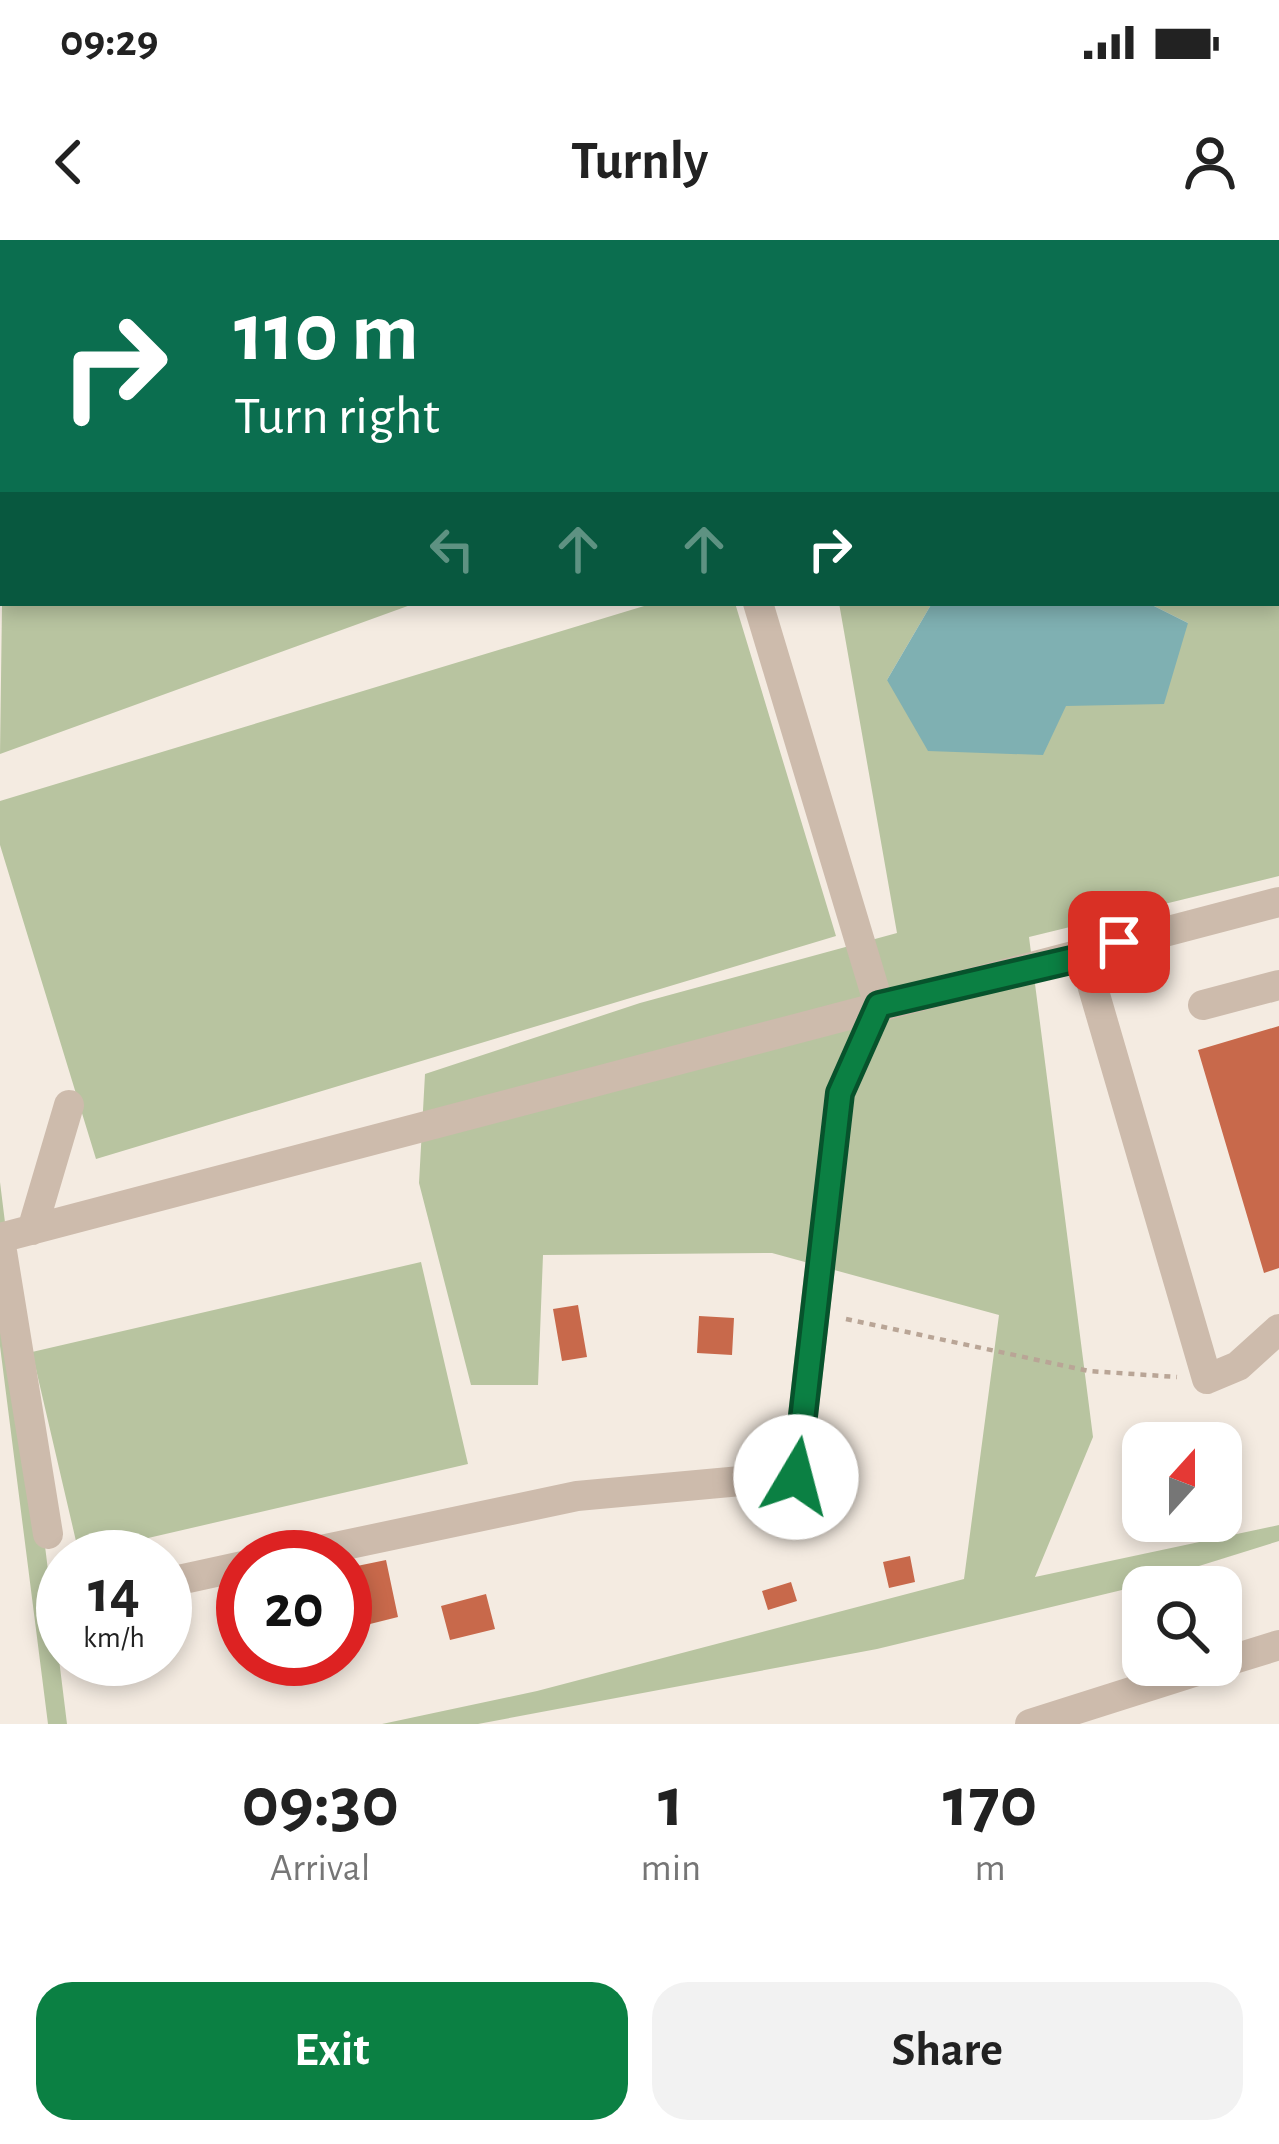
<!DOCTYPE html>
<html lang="en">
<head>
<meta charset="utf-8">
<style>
	:root { --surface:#fff; --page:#f2f2f2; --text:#222; --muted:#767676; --accent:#0b8043 }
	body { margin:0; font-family:"Alegreya Sans",sans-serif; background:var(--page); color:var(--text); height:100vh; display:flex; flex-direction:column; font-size:45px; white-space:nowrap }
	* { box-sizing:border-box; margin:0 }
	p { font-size:39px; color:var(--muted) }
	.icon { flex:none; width:66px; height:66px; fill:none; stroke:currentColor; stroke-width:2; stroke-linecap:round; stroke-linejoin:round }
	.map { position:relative; height:1484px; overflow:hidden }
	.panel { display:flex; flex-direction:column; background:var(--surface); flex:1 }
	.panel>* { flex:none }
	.hud { position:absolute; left:0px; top:0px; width:1281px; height:366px; box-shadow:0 6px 18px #0003; background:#0b6e4f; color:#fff; overflow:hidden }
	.needle { width:78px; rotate:21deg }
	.fabs { position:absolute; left:1122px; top:1182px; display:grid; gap:24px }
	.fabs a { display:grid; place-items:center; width:120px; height:120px; border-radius:24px; background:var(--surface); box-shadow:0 6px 18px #0003; font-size:60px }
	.speed { position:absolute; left:36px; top:1290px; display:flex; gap:24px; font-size:60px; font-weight:700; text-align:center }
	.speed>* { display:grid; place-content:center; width:156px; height:156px; border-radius:50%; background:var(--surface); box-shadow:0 6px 18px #0003; line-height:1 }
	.speed small { font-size:30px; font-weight:400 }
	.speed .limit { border:18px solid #d22; background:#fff; color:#111 }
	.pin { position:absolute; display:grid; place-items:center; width:102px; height:102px; color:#fff; margin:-51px; border-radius:24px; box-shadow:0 6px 18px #0006 }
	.me { position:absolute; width:132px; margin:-66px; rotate:8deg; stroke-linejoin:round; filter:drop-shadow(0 0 9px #0008) }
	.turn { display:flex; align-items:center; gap:42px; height:252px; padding:0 36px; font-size:54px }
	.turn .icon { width:156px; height:156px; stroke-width:2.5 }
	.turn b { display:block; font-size:84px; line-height:102px }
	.lanes { display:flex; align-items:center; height:114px; padding:0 36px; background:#0003; justify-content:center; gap:60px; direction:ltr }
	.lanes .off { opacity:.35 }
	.eta { display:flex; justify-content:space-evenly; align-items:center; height:204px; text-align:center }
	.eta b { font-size:72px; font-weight:600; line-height:84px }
	.cta { display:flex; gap:24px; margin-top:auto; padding:24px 36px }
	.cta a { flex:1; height:138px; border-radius:36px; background:var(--accent); color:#fff; font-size:48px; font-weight:600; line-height:138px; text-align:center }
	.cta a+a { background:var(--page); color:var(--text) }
	.status { display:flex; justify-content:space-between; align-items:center; height:84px; padding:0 60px; background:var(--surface); direction:ltr }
	.status svg { height:33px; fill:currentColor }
	header { display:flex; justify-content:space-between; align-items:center; height:156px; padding:0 36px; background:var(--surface); font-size:54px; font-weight:600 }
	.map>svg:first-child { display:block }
</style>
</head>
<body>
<div class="status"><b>09:29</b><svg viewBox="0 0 49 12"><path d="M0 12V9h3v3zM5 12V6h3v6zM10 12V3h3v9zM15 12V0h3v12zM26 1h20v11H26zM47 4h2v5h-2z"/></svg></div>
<header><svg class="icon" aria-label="back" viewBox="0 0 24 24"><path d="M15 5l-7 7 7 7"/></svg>Turnly<svg class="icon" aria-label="person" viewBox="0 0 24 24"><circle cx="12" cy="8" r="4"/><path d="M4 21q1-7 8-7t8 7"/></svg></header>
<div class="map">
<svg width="1279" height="1484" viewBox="0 0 1279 1484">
	<rect width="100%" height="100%" fill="#f4ebe1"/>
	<path fill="#b8c4a0" d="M66 0H635L621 3Z
		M799 0H1279V636L1029 697 1093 1197 1035 1337 1279 1285V1301L1122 1350 877 1409 478 1484H382L537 1451 964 1339 999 1075 772 1013 543 1015 538 1145H471L419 943 425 834 640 763 897 693 839 363H932L887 440 1065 466 1188 383 1148 363H1278V3Z
		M3 291V363H416L0 514Z
		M654 363H735L836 696 96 919 0 605V561Z
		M0 942 67 1484H48L0 1106Z
		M421 1022 468 1224 79 1314 32 1112Z"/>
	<path fill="#7fb0b2" d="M932 363H1148L1188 383 1164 464 1066 466 1043 515 928 511 887 440Z"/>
	<path fill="#c8694b" d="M1279 786V1028L1264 1033 1198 810Z
		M578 1065 587 1117 562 1121 553 1069Z
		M699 1076 734 1078 732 1115 697 1113Z
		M910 1316 915 1342 889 1348 883 1322Z
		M386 1320 398 1377 370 1384 357 1326Z
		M791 1342 797 1361 768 1370 762 1351Z
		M486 1354 495 1389 450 1400 441 1366Z"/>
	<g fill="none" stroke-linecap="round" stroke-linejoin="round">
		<path stroke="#b9a596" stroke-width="4.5" stroke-dasharray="6 6" stroke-linecap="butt" d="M846 1079 1089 1131 1177 1137"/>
		<path stroke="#cdbbac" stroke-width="30" d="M1150 3 1164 0
			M1084 717 1207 1139 1238 1126 1279 1089
			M1203 765 1279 745
			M32 990 69 865
			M0 998 1279 662
			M0 999 48 1294
			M288 1317 577 1256 796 1236 840 853 879 765 758 363
			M165 1343 243 1326
			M1221 1423 1279 1405
			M1030 1484 1216 1425"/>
	</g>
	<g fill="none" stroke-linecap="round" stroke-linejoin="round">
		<defs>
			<path id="route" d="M796 1237 840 853 879 765 1084 717 1119 702"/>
		</defs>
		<use href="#route" stroke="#07532c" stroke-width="30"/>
		<use href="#route" stroke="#0b8043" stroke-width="21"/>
	</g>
</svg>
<div class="fabs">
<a><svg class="needle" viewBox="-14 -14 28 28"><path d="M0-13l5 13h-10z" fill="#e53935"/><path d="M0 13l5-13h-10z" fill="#767676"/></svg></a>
<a><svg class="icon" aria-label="search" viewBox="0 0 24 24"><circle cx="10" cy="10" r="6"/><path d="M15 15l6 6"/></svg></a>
</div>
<div class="speed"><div>14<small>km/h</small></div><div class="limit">20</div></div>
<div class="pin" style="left:1119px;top:702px;background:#d93025"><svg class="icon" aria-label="arrive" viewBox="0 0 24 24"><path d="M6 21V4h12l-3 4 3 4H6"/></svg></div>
<svg class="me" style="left:796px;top:1237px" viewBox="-20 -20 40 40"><circle r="19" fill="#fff"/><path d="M0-13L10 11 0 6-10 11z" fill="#0b8043"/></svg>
<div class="hud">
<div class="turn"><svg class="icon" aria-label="right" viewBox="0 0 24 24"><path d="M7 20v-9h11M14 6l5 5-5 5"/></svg><div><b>110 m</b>Turn right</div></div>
<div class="lanes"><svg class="icon off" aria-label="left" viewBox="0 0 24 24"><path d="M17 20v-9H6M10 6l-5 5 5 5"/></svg><svg class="icon off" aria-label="ahead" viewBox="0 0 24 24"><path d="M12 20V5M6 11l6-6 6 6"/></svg><svg class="icon off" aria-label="ahead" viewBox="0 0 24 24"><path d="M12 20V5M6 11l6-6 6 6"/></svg><svg class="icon" aria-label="right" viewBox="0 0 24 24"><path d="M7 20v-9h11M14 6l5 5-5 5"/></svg></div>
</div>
</div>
<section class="panel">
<div class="eta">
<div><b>09:30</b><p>Arrival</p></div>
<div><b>1</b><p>min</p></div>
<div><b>170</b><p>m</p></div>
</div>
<div class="cta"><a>Exit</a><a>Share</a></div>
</section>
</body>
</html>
